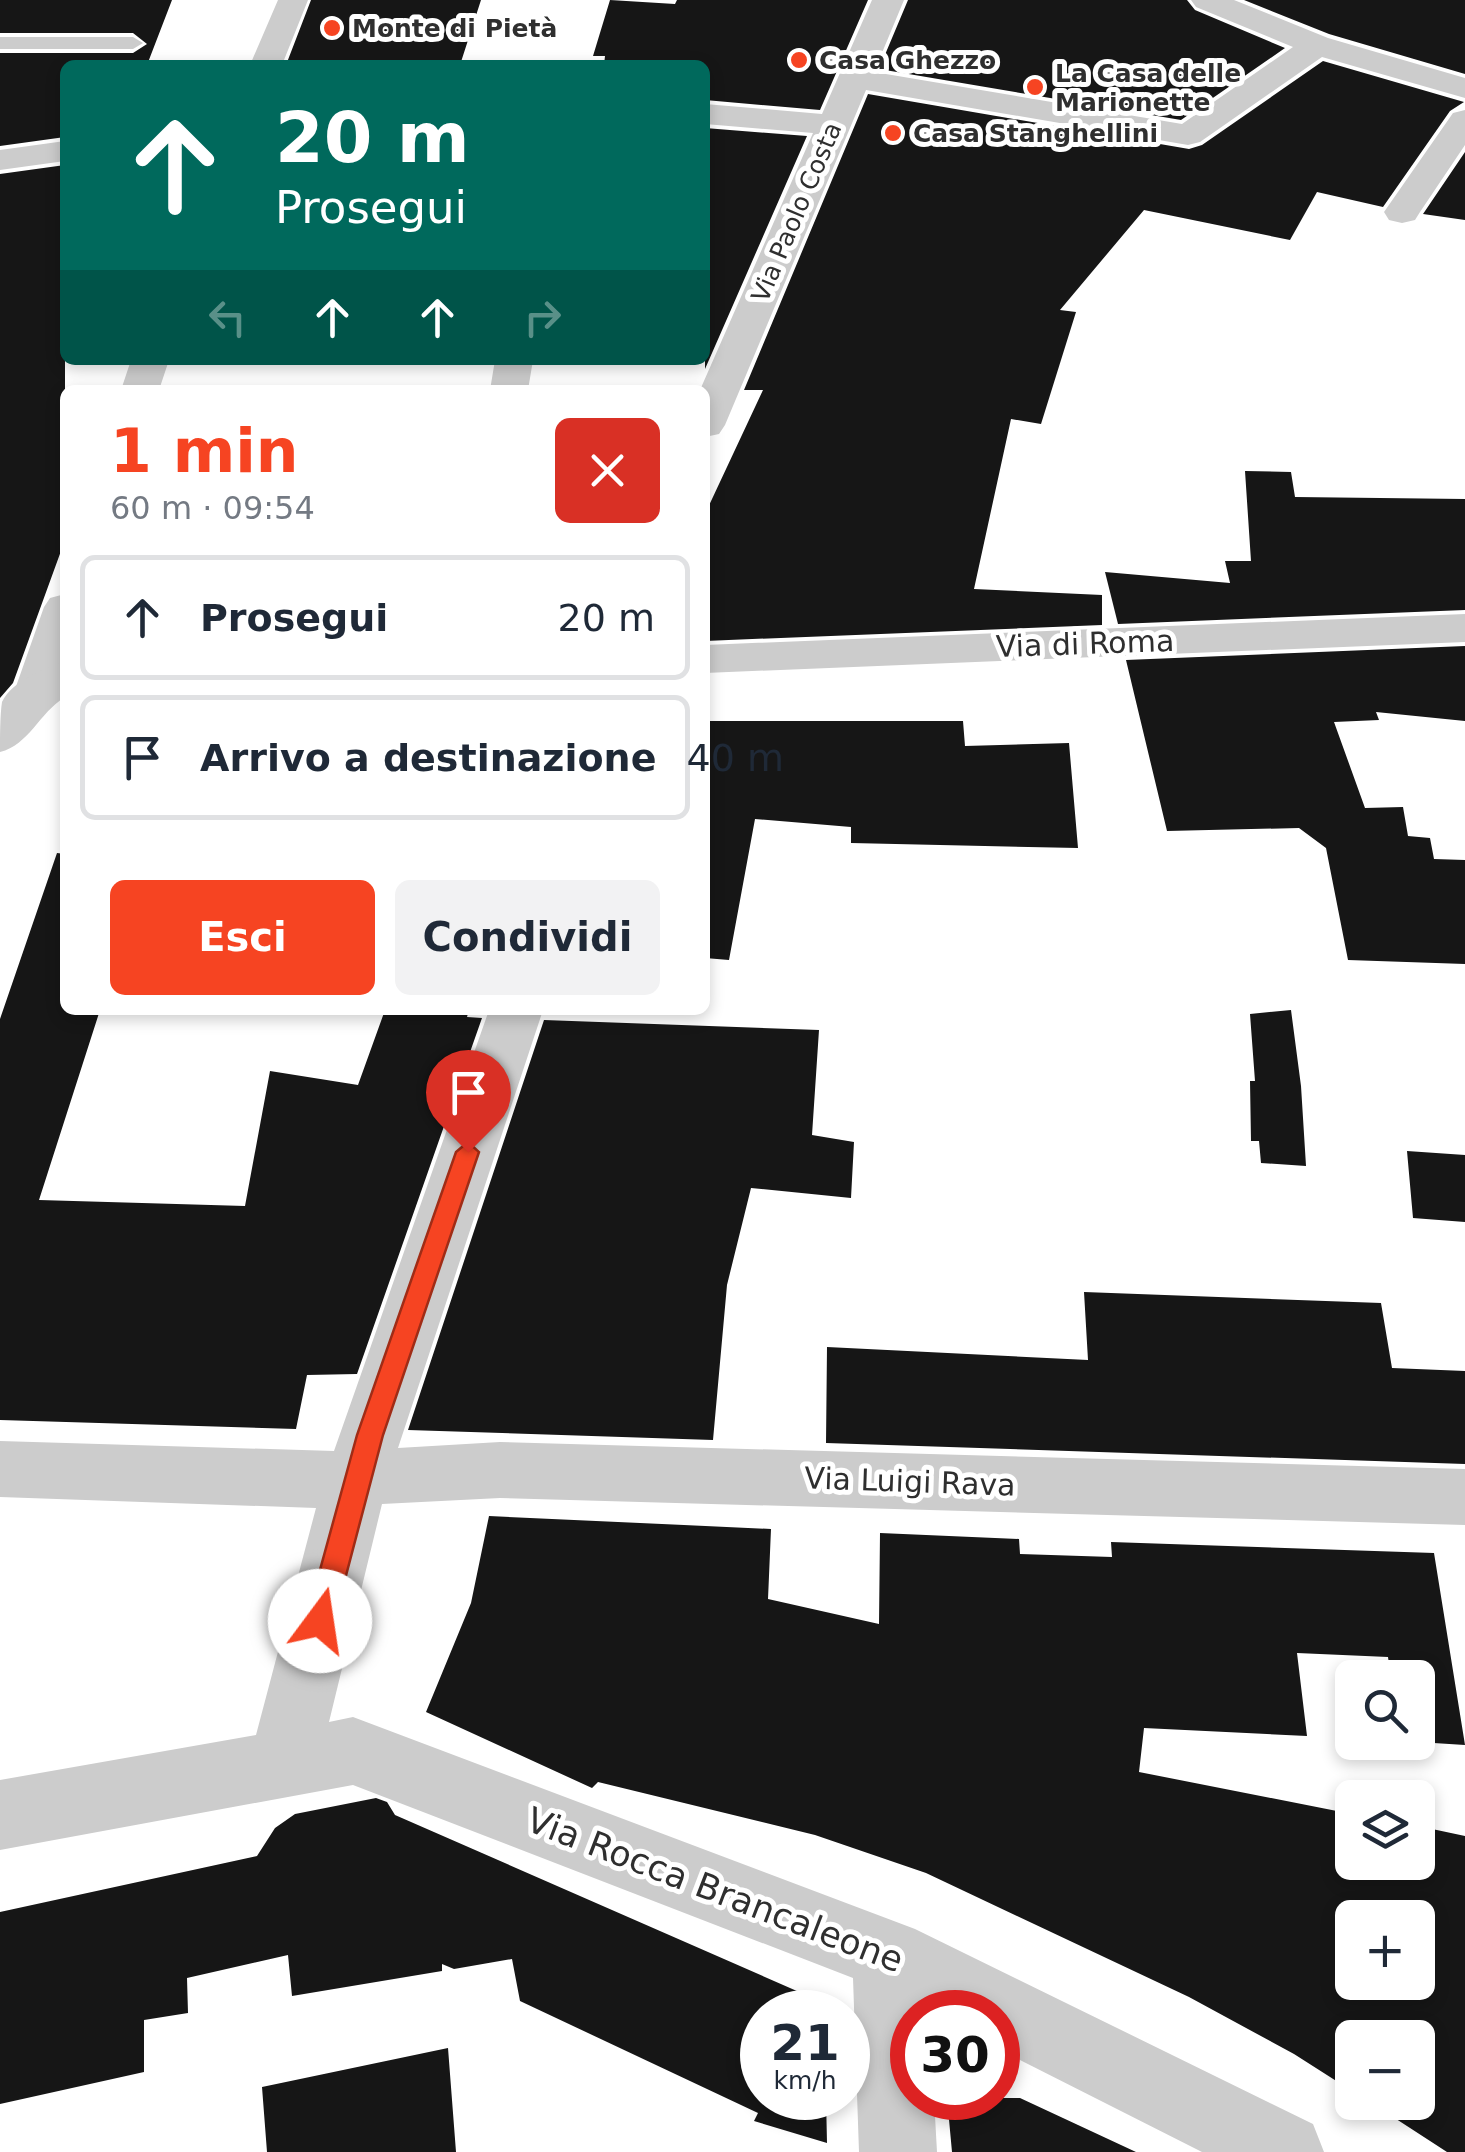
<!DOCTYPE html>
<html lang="it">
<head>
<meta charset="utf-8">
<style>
	:root { --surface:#fff; --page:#f2f2f3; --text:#1f2937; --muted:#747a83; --line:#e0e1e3; --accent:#f64422 }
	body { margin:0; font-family:"DejaVu Sans",sans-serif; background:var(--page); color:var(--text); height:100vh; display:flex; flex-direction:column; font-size:38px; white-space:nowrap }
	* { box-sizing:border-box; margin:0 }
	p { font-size:32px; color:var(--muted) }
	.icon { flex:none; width:55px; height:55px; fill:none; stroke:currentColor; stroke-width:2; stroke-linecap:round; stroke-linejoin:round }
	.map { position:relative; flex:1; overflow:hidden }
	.side { position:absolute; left:60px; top:385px; width:650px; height:630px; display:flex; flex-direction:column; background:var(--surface); border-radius:15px; box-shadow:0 5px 15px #0003 }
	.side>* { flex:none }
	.banner { position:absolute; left:60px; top:60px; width:650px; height:305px; border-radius:15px; box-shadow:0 5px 15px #0003; background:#00695c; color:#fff; overflow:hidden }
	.tools { position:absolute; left:1335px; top:1660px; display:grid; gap:20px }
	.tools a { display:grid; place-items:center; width:100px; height:100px; border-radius:15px; background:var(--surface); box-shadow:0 5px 15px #0003; font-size:50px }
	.speed { position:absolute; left:740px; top:1990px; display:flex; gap:20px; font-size:50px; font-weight:700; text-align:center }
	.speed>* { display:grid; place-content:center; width:130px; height:130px; border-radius:50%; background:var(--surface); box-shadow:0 5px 15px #0003; line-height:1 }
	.speed small { font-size:25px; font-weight:400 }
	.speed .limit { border:15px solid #d22; background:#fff; color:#111 }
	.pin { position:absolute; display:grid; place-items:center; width:85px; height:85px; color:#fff; margin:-102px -42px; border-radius:50% 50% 50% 0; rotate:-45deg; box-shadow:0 0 10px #0007 }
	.pin .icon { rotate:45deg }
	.me { position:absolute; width:110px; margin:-55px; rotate:14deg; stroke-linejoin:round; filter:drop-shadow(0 0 8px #0008) }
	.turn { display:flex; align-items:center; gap:35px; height:210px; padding:0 50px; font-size:45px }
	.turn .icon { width:130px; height:130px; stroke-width:2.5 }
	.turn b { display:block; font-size:70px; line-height:85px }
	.lanes { display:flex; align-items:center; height:95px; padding:0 50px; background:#0003; justify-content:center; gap:50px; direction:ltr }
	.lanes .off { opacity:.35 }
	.round { display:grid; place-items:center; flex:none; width:105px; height:105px; border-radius:15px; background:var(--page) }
	.head { display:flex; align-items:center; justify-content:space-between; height:170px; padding:0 50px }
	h1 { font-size:60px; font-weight:700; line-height:75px; color:var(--accent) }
	.cta { display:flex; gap:20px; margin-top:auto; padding:20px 50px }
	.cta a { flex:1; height:115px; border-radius:15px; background:var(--accent); color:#fff; font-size:40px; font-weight:700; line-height:115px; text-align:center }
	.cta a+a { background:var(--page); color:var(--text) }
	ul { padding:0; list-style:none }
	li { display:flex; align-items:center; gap:30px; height:125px; margin:0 20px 15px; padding:0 30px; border:5px solid var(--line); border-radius:15px }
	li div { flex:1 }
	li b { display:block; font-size:38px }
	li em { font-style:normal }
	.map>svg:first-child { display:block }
</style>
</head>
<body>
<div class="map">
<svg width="1465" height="2152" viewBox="0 0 1465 2152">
	<rect width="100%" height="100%" fill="#fff"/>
	<path fill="#161616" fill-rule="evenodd" d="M0 0H172L147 65H65V137L0 146V53H133L147 44 133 33H0Z
		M311 0H481L460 65H286Z
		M610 0 675 4 677 0H868L820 110 705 100V65H604L605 56H593Z
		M908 0H1187L1195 10 1285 48 1181 120 879 69Z
		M1244 0H1465V74L1329 34Z
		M1323 61 1464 102 1450 111 1383 207 1317 192 1290 240 1144 210 1060 310 1076 312 1041 424 1011 419 974 589 1102 595V625L705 641V514L763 390H744L868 94 1189 149 1202 145Z
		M705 128 807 136 705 369Z
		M1465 152V220L1423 214Z
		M65 165V540L13 683 0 698V174Z
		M1245 471 1291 472 1295 497 1465 499V610L1118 624 1105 572 1230 583 1225 561H1251Z
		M1465 646V721L1376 712 1379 720 1334 722 1365 808 1403 807 1408 836 1430 838 1434 859 1465 860V964L1348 960 1326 848 1299 828 1167 831 1126 660Z
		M705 721H963L965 746 1069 743 1078 848 851 843V827L755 819 729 960 705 958Z
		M57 853 65 854V1010H100L39 1200 245 1206 270 1071 358 1085 385 1010H469L467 1017 482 1018 357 1374 307 1375 296 1429 0 1420V1019Z
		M1291 1010 1301 1086 1306 1166 1261 1163 1259 1141H1251L1250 1081H1255L1250 1014Z
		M544 1020 819 1030 812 1135 854 1142 851 1198 751 1188 727 1285 713 1440 408 1430Z
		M1407 1151 1465 1155V1222L1413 1218Z
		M1084 1292 1381 1303 1392 1368 1465 1371V1464L826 1443 827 1347 1088 1360Z
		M489 1516 771 1529 768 1599 879 1624 880 1533 1019 1539 1020 1554 1112 1557 1111 1542 1434 1553 1465 1745 1418 1742V1678H1391L1388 1657 1297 1653 1307 1736 1144 1728 1139 1772 1352 1814V1862H1418V1826L1465 1836V2152H1447L1370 2102H1418V2038H1352V2091L1294 2054 1189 1997 926 1873 815 1835 598 1782 592 1788 426 1712 471 1603ZM1352 1918H1418V1982H1352Z
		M376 1798 387 1802 395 1815 822 2002 823 2012H762V2098H826L827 2143 754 2121 758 2113 520 2001 512 1959 454 1969 442 1964V1971L292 1996 288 1955 187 1978 188 2013 144 2020V2072L0 2104V1912L257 1856 275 1828 295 1814Z
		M448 2048 456 2152H267L262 2087Z
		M947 2098H1020L1136 2152H952Z"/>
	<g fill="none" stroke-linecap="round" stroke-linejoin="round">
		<path fill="#ccc" fill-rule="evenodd" d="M0 37H133L143 43 133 49H0Z"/>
		<path fill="#ccc" fill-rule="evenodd" d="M278 0H308L282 65H250Z
			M65 141V161L0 170V150Z
			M131 360H169L159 390H121Z
			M495 360H533L528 390H490Z
			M65 594C65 631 72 673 51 705L35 709 19 705 13 695 44 607 50 598Z"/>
		<path fill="#ccc" fill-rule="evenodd" d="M872 0H904L874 72 1182 124 1293 47 1196 7 1191 0H1234L1328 38 1465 78V98L1322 57 1200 142 1188 145 866 90 725 425 719 434 705 437V390H700L813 133 705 124V104L822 114Z
			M1465 110V145L1420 212 1415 220 1402 223 1389 220 1384 212 1453 113Z
			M1465 614V642L705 673V645Z
			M65 662V697C39 713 29 745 0 752 0 738 0 715 2 702 12 681 44 668 65 662Z
			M489 1010H543L398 1448 500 1442 1465 1469V1525L500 1498 382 1504 329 1722 353 1717 915 1929 1313 2124 1324 2152H1202L998 2049V2012H912V2098H934L937 2152H859L853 1978 353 1785 0 1850V1780L256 1735 316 1508 0 1497V1441L334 1451Z"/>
	</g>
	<path fill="#f64422" stroke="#a02c16" stroke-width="2.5" d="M468 1142 479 1152 383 1435 334 1621 330 1630 320 1634 310 1630 306 1621 357 1435 456 1152Z"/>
	<g fill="#f64422" stroke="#fff" stroke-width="4">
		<circle cx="332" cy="28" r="10"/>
		<circle cx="799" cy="60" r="10"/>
		<circle cx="1035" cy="87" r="10"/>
		<circle cx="893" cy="133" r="10"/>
	</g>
	<g text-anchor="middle" stroke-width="10" stroke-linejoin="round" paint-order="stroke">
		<g font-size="25" font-weight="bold" fill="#2f2f2f" stroke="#fff" text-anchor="start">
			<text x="352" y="37">Monte di Pietà</text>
			<text x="819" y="69">Casa Ghezzo</text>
			<text x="1055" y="82">La Casa delle<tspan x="1055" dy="29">Marionette</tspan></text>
			<text x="913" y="142">Casa Stanghellini</text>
		</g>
		<g font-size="25" fill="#2f2f2f" stroke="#fff">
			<text transform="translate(796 212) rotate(-67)" y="9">Via Paolo Costa</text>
		</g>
		<g font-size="30" fill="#2f2f2f" stroke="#fff">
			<text transform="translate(1085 644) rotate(-2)" y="10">Via di Roma</text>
			<text transform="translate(910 1482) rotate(2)" y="10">Via Luigi Rava</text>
		</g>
		<g font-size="35" fill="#2f2f2f" stroke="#fff">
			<text transform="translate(715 1890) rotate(21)" y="12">Via Rocca Brancaleone</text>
		</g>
	</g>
</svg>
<div class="tools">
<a><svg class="icon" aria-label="search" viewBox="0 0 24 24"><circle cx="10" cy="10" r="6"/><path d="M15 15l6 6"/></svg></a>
<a><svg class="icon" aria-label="layers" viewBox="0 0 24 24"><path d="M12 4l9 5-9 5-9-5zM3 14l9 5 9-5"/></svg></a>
<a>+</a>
<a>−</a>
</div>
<div class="speed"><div>21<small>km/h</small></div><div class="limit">30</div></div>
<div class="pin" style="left:468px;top:1152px;background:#d93025"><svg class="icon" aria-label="arrive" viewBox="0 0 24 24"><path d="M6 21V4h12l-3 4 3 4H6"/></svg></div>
<svg class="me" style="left:320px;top:1621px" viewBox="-20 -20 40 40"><circle r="19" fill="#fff"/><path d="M0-13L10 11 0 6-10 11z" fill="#f64422"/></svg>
<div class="banner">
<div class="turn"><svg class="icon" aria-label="ahead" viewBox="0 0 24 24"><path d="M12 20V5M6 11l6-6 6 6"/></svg><div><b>20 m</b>Prosegui</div></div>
<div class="lanes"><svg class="icon off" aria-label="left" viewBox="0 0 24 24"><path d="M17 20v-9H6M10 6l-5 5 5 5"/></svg><svg class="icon" aria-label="ahead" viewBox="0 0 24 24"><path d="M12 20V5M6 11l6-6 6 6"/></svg><svg class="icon" aria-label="ahead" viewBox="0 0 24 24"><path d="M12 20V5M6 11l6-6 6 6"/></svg><svg class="icon off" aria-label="right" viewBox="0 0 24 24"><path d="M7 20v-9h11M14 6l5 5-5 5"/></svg></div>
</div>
<section class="side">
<div class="head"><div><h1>1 min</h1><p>60 m · 09:54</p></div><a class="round" style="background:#d93025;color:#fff"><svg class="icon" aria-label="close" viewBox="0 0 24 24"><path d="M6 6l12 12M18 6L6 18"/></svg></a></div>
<ul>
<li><svg class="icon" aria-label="ahead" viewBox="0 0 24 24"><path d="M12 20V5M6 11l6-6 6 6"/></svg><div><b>Prosegui</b></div><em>20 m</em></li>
<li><svg class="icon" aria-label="arrive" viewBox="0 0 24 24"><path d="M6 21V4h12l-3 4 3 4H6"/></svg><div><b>Arrivo a destinazione</b></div><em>40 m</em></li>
</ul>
<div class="cta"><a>Esci</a><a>Condividi</a></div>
</section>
</div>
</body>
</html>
